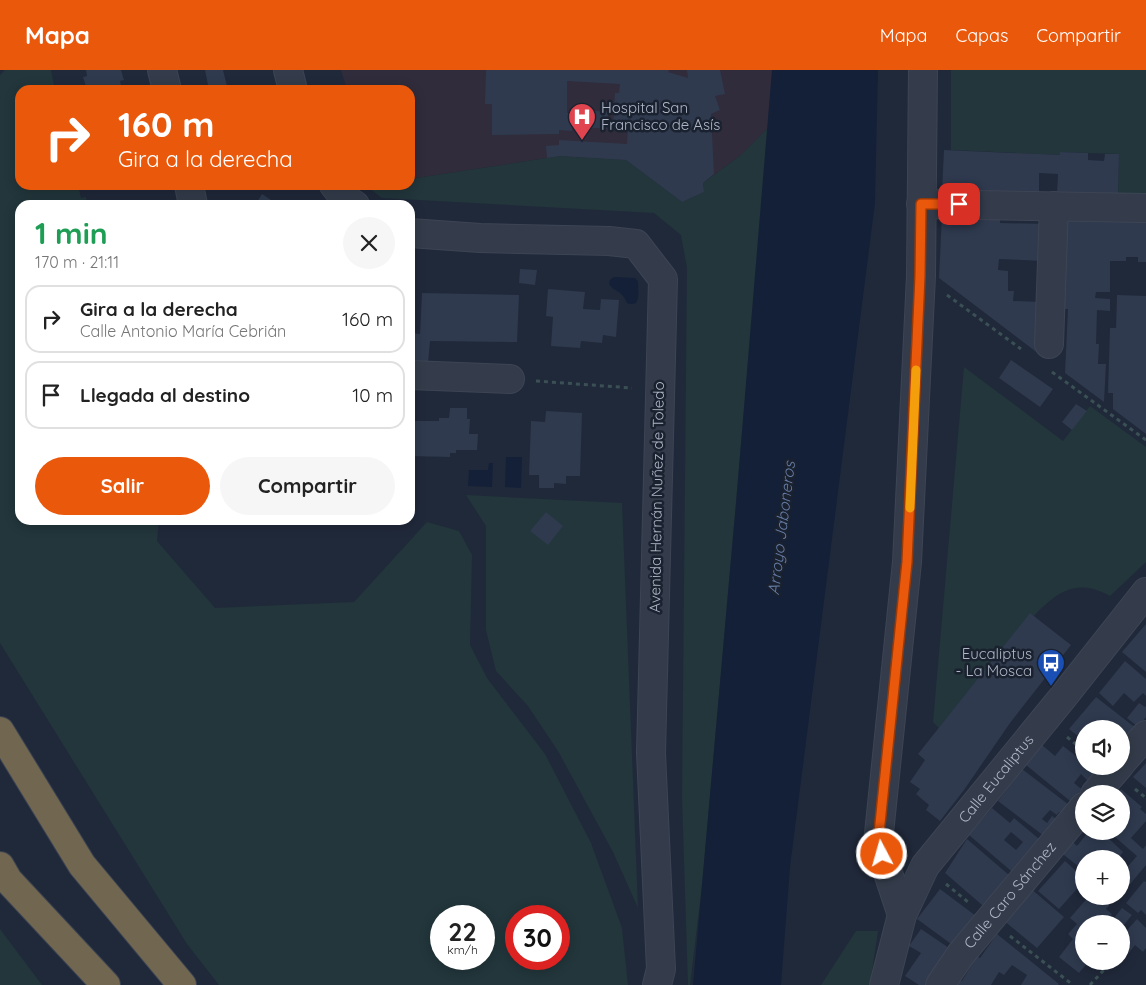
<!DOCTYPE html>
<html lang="es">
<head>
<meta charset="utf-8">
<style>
	:root { --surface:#fff; --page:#f6f6f6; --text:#222; --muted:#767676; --line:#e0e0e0; --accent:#ea580c }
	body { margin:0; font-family:Quicksand,sans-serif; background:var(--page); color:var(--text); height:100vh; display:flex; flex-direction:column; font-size:19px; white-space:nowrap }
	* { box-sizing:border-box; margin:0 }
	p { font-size:16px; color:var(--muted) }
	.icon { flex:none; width:28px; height:28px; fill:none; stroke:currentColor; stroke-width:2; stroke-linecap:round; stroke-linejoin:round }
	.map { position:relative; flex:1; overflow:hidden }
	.drawer { position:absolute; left:15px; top:130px; width:400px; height:325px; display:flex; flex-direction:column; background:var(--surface); border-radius:15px; box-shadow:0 2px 12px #0003 }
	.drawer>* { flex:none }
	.banner { position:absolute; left:15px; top:15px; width:400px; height:105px; border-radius:15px; box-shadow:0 2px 12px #0003; background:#ea580c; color:#fff; overflow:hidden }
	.fabs { position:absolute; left:1075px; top:650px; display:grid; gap:10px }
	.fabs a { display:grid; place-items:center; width:55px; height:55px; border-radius:50%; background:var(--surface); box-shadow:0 2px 12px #0003; font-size:25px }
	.speed { position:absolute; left:430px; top:835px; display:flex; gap:10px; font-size:25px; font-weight:700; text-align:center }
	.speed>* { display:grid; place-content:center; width:65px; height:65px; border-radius:50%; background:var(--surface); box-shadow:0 2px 12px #0003; line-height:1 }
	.speed small { font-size:12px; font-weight:400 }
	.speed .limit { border:8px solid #d22; background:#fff; color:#111 }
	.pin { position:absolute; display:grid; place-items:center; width:42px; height:42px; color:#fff; margin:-21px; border-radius:10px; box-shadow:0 2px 8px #0006 }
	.me { position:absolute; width:55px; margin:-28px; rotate:354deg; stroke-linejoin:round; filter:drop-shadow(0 0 4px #0008) }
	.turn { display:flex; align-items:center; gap:18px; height:105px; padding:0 20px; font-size:22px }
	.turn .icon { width:65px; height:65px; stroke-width:2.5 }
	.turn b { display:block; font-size:35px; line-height:42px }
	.round { display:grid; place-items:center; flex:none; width:52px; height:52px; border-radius:26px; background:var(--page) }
	.overview { display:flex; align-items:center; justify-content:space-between; height:85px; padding:0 20px }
	h1 { font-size:30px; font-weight:700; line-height:38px; color:#1e9e55 }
	.primary-button { display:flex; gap:10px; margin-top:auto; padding:10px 20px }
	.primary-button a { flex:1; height:58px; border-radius:30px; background:var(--accent); color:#fff; font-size:20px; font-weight:700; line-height:58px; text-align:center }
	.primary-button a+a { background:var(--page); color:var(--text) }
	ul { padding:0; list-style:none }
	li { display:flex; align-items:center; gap:15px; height:68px; margin:0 10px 8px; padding:0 10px; border:2px solid var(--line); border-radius:15px }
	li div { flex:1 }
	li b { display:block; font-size:19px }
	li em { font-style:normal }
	header { display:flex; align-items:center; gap:30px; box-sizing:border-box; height:70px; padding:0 25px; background:var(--accent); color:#fff }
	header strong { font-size:24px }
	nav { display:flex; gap:28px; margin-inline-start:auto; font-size:18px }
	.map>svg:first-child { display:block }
</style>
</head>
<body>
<header>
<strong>Mapa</strong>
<nav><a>Mapa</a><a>Capas</a><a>Compartir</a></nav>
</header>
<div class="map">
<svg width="1146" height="915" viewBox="0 0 1146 915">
	<rect width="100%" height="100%" fill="#20293a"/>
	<path fill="#302c3b" d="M341 0H772L769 57 741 85 703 113 704 122 682 132 626 90 560 86 410 109V20H347Z"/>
	<path fill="#22363b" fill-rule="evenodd" d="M5 0H51L55 20H20V115H78L81 128 86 127 87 135H20V450H159L157 471 215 538 354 532 427 452 459 461 472 485 470 575 487 608 545 684 591 773 622 858 628 915H219L187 874 0 573V5ZM484 846V889H441V846ZM516 846H559V889H516Z
		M951 0H1146V126H1118L1119 84 1060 82V85L951 80Z
		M769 57 703 807 690 915H688L682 727 687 198 681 165 654 143 382 128 369 118 379 115H410V109L560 86 626 90 682 132 704 122 703 113 741 85Z
		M964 297 1063 371 1090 336 1146 377V492L1110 526C1077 508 1058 521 1034 546L1030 544 939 658 933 652Z
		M466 425 622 433 638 838 613 782 558 681 528 636 496 601 486 560V456Z
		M0 859 42 915H0Z
		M856 861H878L870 915H821Z"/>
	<path fill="#142038" d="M772 0H878L875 133 790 797 781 915H693L736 434Z
		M614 207 635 208 638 211C638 220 642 239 627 233 621 219 615 223 609 214L610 210Z
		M506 387H522L521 418 505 417Z
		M489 393H493L492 417 468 416 469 400H488Z"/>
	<path fill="#2f3a4f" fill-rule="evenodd" d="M86 0H121L124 10 120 11 122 20H87L83 7 87 6Z
		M205 0H223L228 20H192L208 15Z
		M486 0H669L668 2 688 8 687 0H720L725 24 715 26 720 40 711 44 714 104 703 113 704 122 682 132 626 90 560 86 547 88 546 76 559 75V70L627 74 628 58 613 57 615 23H619L620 14 567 11V43H574V39L608 42 607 59 573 56 572 61 559 60V64L492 65V34H485Z
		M944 80 1060 85V82L1088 83V90L1104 91 1105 84H1119L1118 126 1057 124 1058 104 1039 103V123L942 120Z
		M262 124 277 134 276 135H253L254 133 256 134Z
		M942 145 1000 147V153L1046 154 1044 191 999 189 998 200 1008 201V221H1014L1013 231 1042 232 1039 284 939 208Z
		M1063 149 1146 151V192H1138V187H1126V191H1110V222H1096L1095 228 1110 229V241L1097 240 1096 274H1099L1098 294H1106L1104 332 1065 303 1068 239H1058Z
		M520 199 537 200 535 215 519 213Z
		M548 219 585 222 583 239 600 240 601 229 619 230 616 267 603 265 602 273 581 271 580 278 551 276 553 247 546 246Z
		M422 223 519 225 517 272 430 271 428 293 410 292V263L420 264Z
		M1117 225 1146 226V364L1113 339V323H1108L1110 258H1116Z
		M1011 290 1053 319 1040 337 999 308Z
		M1076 334 1087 341 1072 360 1062 352Z
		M450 338H467V349H470L469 364H478L477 380H456V383H450V387L410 386V347H412V351H439V348H449Z
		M546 341 582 343 580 406H566V414L554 413V418H539V405H529L531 351 545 352Z
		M546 442 563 456 548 475 530 461Z
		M1030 543 1071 575 1010 653 964 720 940 751 926 740 929 735 916 724 920 719 910 712 925 690 918 684Z
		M1146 554V602L1122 582Z
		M1125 591 1146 609V626L1143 623 1134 632 1124 623 1113 636 1099 623Z
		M1096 627 1137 659 1121 679V659H1084V671L1069 659Z
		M1139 633 1145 637 1146 636V647L1138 657 1127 648Z
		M1042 675 1055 686 1063 676 1084 692V696H1089L1100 706 1092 715 1081 704 1074 713 1085 722 1075 735 1026 695Z
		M1146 693V718L1133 707Z
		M1022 699 1073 738 1065 747 1059 742 1057 745 1050 740 1042 749 1047 753 1052 746 1061 753 1048 769 998 731Z
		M1121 719 1142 737 1140 739 1146 744V751L1131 768 1143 779 1146 775V795L1121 825V804L1137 786 1108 761H1121V724H1117Z
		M992 738 1010 753 1014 748 1044 773 1017 806 969 765ZM1011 762 1023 772 1016 780 1004 770Z
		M1089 761H1101L1123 782 1118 789H1084V801L1059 781 1069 769 1077 776Z
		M967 769 1016 811 989 841 945 803Z
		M1065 791 1084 808V811L1059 839 1038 821Z
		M1144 811 1146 812V845L1141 840 1138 843 1126 833Z
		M1030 818 1064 847 1037 878 1003 850Z
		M940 819 980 849 958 879 917 849Z
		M1089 826H1109L1113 830 1106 839 1112 844 1104 854H1084V891H1089L1079 903 1059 887 1073 869 1068 864 1077 854 1070 848Z
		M1122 838 1132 845 1123 856 1114 848Z
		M1137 849 1146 858V878L1143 882 1135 875 1129 883 1121 877V867Z
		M921 859 955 882 932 915H919L905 906 921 883 909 876Z
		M997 864 1059 914 1058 915H1021L1027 905 1012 895 1004 905 999 902 991 915H949L954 906 962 911 977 886 980 888Z"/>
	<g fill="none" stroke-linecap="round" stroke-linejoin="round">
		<defs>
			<g id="minor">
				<path d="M162 0 167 20"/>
				<path d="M288 0 293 20"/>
				<path d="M189 115 193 135"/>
				<path d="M334 115 345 129 355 135"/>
				<path d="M921 134 1146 138"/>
				<path d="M410 163 480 168 609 171 636 174 663 209 651 683 661 899 657 915"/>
				<path d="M1049 274 1054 136"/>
				<path d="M410 305 510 309"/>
				<path d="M1121 693 1146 665"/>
				<path d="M1095 724 1119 696"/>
				<path d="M902 845 878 773 907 492 921 206 923 0"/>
				<path id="s1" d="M884 915 902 845 925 796 1063 627 1146 522"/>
				<path id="s2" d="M940 915 961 884 1084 737"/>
			</g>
			<path id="highway" d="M0 661 82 795 182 915
				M0 796 8 810 106 915"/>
		</defs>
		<use href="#minor" stroke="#3d4554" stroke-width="30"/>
		<use href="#highway" stroke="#3c4352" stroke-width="30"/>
		<path stroke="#3b5054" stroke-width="3" stroke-dasharray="4 4" stroke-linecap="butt" d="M947 225 1021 279
			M1052 302 1146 370
			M536 311 632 318
			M1067 667 1084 681
			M1135 719 1146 728
			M946 814 968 832
			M1010 866 1073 915
			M1090 915 1112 891"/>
		<use href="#minor" stroke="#343c4b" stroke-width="28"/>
		<use href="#highway" stroke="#716751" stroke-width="28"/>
	</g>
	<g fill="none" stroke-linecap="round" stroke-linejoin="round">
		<defs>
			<path id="route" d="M882 784 878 773 907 492 920 206 921 134H959"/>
		</defs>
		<use href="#route" stroke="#983908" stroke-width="12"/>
		<use href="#route" stroke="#ea580c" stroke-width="9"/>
		<path stroke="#f59e0b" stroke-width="9" d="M910 438 916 300"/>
	</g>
	<defs>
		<symbol id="hospital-pin" viewBox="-11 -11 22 30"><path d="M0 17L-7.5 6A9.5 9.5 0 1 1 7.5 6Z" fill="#e0444e" stroke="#1a212f"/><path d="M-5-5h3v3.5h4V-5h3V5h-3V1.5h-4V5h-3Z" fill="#fff"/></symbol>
		<symbol id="bus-pin" viewBox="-11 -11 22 30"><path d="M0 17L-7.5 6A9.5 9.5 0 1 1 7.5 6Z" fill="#1a4fb4" stroke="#1a212f"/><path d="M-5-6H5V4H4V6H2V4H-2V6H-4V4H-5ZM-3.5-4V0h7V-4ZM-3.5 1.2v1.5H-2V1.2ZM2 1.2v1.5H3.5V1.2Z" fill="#fff"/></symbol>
	</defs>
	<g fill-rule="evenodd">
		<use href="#hospital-pin" x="566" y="31" width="32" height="43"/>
		<use href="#bus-pin" x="1035" y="577" width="32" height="43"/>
	</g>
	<g text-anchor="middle" stroke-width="5" stroke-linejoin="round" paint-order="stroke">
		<g font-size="15" fill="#afb6c7" stroke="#1a212f" text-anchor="start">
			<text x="601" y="43">Hospital San<tspan x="601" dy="17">Francisco de Asís</tspan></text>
			<text x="1032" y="589" text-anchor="end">Eucaliptus<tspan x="1032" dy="17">- La Mosca</tspan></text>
		</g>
		<g font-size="15" fill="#afb6c7" stroke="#1a212f">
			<text transform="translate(657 427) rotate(-89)" y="5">Avenida Hernán Nuñez de Toledo</text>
			<text dy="5" stroke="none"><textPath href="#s1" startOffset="239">Calle Eucaliptus</textPath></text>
			<text dy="5" stroke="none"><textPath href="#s2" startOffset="114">Calle Caro Sánchez</textPath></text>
		</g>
		<g font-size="16" font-style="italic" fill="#667da8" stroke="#1a212f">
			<text transform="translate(781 458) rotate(-83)" y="6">Arroyo Jaboneros</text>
		</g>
	</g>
</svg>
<div class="fabs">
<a><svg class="icon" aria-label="sound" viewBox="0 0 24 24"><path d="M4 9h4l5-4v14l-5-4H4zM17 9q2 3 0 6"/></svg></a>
<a><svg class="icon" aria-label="layers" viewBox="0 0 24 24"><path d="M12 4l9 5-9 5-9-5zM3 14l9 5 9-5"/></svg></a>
<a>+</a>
<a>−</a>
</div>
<div class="speed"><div>22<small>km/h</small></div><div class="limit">30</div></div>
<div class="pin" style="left:959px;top:134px;background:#d93025"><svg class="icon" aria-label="arrive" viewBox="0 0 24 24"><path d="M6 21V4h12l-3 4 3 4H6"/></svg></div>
<svg class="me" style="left:882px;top:784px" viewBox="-20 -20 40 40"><circle r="17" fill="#ea580c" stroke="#fff" stroke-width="3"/><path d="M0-11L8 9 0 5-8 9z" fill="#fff"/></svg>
<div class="banner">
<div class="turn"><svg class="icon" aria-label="right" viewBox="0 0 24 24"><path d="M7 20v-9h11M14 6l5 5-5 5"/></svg><div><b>160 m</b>Gira a la derecha</div></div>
</div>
<section class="drawer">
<div class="overview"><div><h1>1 min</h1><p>170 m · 21:11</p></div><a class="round"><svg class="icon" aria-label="close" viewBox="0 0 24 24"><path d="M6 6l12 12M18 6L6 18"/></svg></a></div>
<ul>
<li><svg class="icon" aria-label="right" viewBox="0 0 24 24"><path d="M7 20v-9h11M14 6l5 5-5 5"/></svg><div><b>Gira a la derecha</b><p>Calle Antonio María Cebrián</p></div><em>160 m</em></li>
<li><svg class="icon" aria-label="arrive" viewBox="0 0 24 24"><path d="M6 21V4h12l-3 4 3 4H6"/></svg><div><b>Llegada al destino</b></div><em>10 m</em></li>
</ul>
<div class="primary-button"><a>Salir</a><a>Compartir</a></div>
</section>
</div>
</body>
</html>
